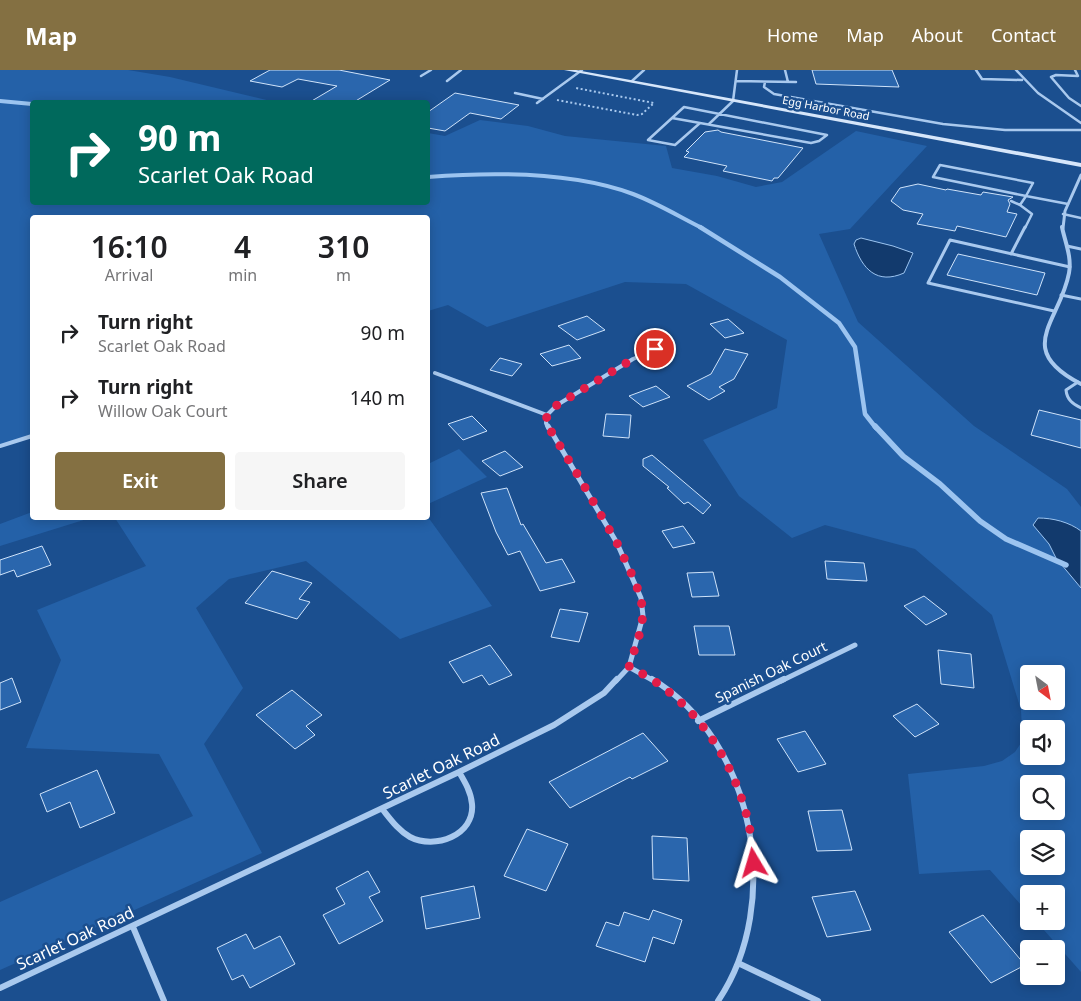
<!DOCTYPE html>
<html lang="en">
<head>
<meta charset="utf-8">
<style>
	:root { --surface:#fff; --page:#f6f6f6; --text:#202124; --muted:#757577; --accent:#847042 }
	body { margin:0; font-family:"Noto Sans",sans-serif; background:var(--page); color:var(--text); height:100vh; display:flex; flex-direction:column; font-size:19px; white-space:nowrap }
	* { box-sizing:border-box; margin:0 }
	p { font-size:16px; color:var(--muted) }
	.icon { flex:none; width:28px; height:28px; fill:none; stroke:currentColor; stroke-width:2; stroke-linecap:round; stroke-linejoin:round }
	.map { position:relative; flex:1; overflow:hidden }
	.sheet { position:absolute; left:30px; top:145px; width:400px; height:305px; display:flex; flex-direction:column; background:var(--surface); border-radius:5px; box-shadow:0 2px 12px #0003 }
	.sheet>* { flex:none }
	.hud { position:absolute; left:30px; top:30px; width:400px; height:105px; border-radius:5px; box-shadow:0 2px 12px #0003; background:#00695c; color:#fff; overflow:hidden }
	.needle { width:32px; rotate:148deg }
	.tools { position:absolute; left:1020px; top:595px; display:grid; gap:10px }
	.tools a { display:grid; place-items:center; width:45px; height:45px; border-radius:5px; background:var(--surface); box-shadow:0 2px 12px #0003; font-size:25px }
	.pin { position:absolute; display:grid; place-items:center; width:42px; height:42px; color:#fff; margin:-21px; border:2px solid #fff; border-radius:50%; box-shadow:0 1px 5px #0007 }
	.me { position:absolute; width:55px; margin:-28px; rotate:353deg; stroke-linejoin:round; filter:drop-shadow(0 0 4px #0008) }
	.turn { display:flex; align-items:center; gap:18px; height:105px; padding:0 25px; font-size:22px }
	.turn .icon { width:65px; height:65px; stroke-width:2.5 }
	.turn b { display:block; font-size:35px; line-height:42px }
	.eta { display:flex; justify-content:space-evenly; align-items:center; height:85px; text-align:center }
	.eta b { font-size:30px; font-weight:600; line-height:35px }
	.action { display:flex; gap:10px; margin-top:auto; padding:10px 25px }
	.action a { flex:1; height:58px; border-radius:5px; background:var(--accent); color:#fff; font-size:20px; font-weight:600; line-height:58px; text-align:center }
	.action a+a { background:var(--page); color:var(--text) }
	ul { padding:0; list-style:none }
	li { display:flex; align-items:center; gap:15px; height:65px; padding:0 25px }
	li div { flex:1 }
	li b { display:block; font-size:19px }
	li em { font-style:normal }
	header { display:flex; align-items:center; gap:30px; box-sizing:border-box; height:70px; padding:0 25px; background:var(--accent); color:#fff }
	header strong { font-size:24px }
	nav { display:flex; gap:28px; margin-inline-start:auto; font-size:18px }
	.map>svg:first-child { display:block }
</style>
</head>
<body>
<header>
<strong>Map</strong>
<nav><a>Home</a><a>Map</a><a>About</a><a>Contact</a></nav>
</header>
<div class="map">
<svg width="1081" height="931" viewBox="0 0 1081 931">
	<rect width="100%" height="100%" fill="#1b4f8f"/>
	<path fill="#2461a8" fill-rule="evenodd" d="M0 0H128L170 7 275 32H32V132H428V63L445 66 480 50 528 56 565 66 666 76 672 98 717 106 756 117 782 112 856 61 927 76 850 159 819 164 858 252 974 356 1067 419 1081 437V902L1036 851H1056V824H1029V844L990 800 919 804 908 704 984 696 1002 691 1015 682 1021 673 1022 661 1021 640 992 545 915 479 825 455 792 468 739 426 703 370 777 338 787 270 686 214 625 212 487 257 448 235 428 241V148H32V365L0 375ZM1029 604H1056V631H1029ZM1029 659H1056V686H1029ZM1029 714H1056V741H1029ZM1029 769H1056V796H1029Z
		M459 379 487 407 428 434V394Z
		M32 442V448H90L0 476V454Z
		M428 447 492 536 400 569 306 491 229 509 196 538 243 618 204 674 262 783 0 900V832L193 746 159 684 26 678 61 590 37 540 146 496 115 448Z"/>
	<path fill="#123a6d" stroke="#9cc4f0" d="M861 168 893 176 913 183 904 203C877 215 862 199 854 174L856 170Z
		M1038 448C1053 448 1069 452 1081 461V518L1056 488 1049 474 1033 455Z"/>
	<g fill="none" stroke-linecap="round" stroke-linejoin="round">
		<path stroke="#9cc4f0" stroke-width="4" d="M0 31 32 34
			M428 107C492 102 573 102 633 124 657 133 680 147 702 158"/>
		<path stroke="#9cc4f0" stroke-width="4.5" d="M700 157 780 207 839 253 855 277 865 344 876 358"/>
		<path stroke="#9cc4f0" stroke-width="5.5" d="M875 356 903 386 940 414 980 451 1006 469 1066 495"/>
	</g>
	<path fill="#2a66ad" stroke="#cfe3fa" d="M270 0H339L390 10 354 32H310L337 16 298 9 282 17 250 11Z
		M812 0H892L899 17 816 14Z
		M455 23 519 35 501 49 470 43 445 61 428 58V42Z
		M718 60 721 62 803 78 778 108H774L772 111 723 101 727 96 684 87 689 82 686 81 705 62Z
		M918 114 946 120 947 119 981 125 983 122 1013 127 1008 130 1010 134 1007 142 1017 144 1006 167 957 156 955 161 917 154 923 144 903 140 891 131 900 118Z
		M958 184 1045 203 1037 225 947 205Z
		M587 246 605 260 577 270 558 256Z
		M728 249 744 263 725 268 710 254Z
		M569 275 581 288 552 296 540 284Z
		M725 279 748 284 734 309 719 317 725 321 709 330 687 316 711 304Z
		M500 288 522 294 512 306 490 300Z
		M656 316 670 327 643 337 629 326Z
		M1039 340 1081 350V378L1031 365Z
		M606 344 631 345 629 368 603 366Z
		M472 346 487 361 463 370 448 354Z
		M505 381 523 397 500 406 482 391Z
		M652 385 711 435 703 444 688 432 684 434 667 418 669 417 643 396V389Z
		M507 418 521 455 523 454 546 493 562 489 575 512 540 521 520 481 508 485 496 462 481 423Z
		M683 456 695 473 673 478 662 461Z
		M42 476 51 495 17 507 14 500 0 505V490Z
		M825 491 864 493 867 511 827 509Z
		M272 501 312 513 299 529 310 532 297 549 245 533Z
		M713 502 719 526 692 527 687 503Z
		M924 526 947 544 926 555 904 536Z
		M560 539 588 543 579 572 551 567Z
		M694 556H729L735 585H699Z
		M490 575 512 605 489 615 482 605 463 613 449 592Z
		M938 580 971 584 974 618 941 614Z
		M12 608 21 632 0 640V613Z
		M292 620 322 645 306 656 315 665 295 679 256 645Z
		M917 634 939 654 915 667 893 646Z
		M805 661 826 694 798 702 777 669Z
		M643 663 668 691 632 709 630 707 570 738 549 712Z
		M97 700 115 743 80 758 70 732 47 742 40 724Z
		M842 740 852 780 817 781 808 741Z
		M527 759 568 774 546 821 504 806Z
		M652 766 687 768 689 811 653 809Z
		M368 801 380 822 369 827 383 851 339 874 323 845 345 834 336 818Z
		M474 816 480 848 426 859 421 827Z
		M855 821 871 860 827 867 812 827Z
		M653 840 682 850 674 874 653 867 645 892 596 876 606 852 619 856 624 842 649 850Z
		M983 845 1025 895 991 913 949 862Z
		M246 864 254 879 280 866 295 894 250 918 243 905 232 910 217 878Z"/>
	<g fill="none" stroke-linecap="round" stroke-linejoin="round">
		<path stroke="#a9c9ee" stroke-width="2" stroke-dasharray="2 2.5" stroke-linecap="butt" d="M557 30 637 45 642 44 654 33 576 18"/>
		<path stroke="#a9c9ee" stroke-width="2.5" d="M785 0 788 12
			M976 0 982 9 1022 10
			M1016 0 1038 23 1081 53
			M1075 0 1078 6 1056 5 1051 7 1069 28 1081 36
			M421 6 431 0
			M447 11 461 0
			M632 11 644 0
			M736 11 796 12
			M765 12 764 17 774 24 943 54 1005 60H1081
			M515 23 543 29
			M537 33 582 0
			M684 37 827 65 819 71 811 73 700 53 675 75 648 70Z
			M672 48 700 53
			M709 54 733 31 737 0
			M940 95 1033 113 1026 126 933 107Z
			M1026 126 1068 134
			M1011 131 1020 135
			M1063 144 1081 148
			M1025 158 1032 144 1020 135 1026 126"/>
		<path stroke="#a9c9ee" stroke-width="3" d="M1067 176 1081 179
			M1011 184 1025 157
			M1061 225 1081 229
			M1054 241 928 213 950 170 1070 197
			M1078 312 1066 320C1067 330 1073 334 1081 338"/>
		<path stroke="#a9c9ee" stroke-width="4" d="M0 376 32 366"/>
		<path stroke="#a9c9ee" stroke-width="3" d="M1063 158 1065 141 1081 105"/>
		<path stroke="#a9c9ee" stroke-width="4" d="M1062 157C1065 172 1072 187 1069 203 1060 252 1013 279 1081 314
			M435 303 547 345
			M547 345 557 335 633 289 667 275
			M547 345 546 353 548 358"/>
		<path stroke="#a9c9ee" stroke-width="5" d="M548 356 617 473 641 528 643 546 629 597 616 611
			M629 597 654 611
			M781 611 855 575"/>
		<path stroke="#a9c9ee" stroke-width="6" d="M652 609C755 670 784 834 718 931
			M698 651 784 609
			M383 740C391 750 399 761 410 767 435 780 475 765 472 734 471 722 465 712 459 702
			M133 857 164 931
			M738 893 818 931
			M0 918 459 702 554 655 604 623 617 609"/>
		<path fill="#d6e6fa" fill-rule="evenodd" d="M564 0H576L1081 93V97Z"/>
	</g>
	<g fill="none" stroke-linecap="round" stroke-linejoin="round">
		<path stroke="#e11d48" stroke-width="9" stroke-dasharray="0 16.2" d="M655 279 633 289 557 335 547 345 546 353 579 407 617 473 634 509 641 528 643 546 639 566 629 597C703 631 750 713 754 793"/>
	</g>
	<g text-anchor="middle" stroke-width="5" stroke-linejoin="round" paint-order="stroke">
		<g font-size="11" fill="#fff" stroke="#1b4f8f">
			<text transform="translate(826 38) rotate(11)" y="4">Egg Harbor Road</text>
		</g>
		<g font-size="14" fill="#fff" stroke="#1b4f8f">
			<text transform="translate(771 602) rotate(-26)" y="5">Spanish Oak Court</text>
		</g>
		<g font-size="16" fill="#fff" stroke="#1b4f8f">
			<text transform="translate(441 696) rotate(-26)" y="6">Scarlet Oak Road</text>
			<text transform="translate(75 868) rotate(-25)" y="6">Scarlet Oak Road</text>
		</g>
	</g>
</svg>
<div class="tools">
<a><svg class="needle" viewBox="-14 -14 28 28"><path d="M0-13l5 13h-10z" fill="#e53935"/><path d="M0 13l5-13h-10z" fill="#757577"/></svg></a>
<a><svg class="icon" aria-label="sound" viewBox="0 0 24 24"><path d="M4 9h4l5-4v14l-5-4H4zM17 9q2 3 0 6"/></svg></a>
<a><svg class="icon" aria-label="search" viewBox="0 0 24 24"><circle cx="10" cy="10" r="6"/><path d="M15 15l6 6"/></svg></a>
<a><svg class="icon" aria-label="layers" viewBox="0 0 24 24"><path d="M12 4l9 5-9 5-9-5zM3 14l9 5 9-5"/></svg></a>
<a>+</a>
<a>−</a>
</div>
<div class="pin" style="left:655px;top:279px;background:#d93025"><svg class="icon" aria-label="arrive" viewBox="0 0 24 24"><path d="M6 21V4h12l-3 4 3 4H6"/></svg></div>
<svg class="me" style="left:754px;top:793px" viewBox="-20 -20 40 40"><path d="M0-17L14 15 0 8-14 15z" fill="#e11d48" stroke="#fff" stroke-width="4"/></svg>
<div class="hud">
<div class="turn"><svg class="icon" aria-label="right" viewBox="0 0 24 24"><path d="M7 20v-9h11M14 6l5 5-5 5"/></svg><div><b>90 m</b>Scarlet Oak Road</div></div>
</div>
<section class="sheet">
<div class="eta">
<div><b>16:10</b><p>Arrival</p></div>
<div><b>4</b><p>min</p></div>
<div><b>310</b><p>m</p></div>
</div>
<ul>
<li><svg class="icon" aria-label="right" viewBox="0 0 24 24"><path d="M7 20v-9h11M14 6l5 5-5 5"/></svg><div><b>Turn right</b><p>Scarlet Oak Road</p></div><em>90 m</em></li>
<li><svg class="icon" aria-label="right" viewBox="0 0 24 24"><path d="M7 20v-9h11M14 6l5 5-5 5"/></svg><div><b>Turn right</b><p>Willow Oak Court</p></div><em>140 m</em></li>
</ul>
<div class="action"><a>Exit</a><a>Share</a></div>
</section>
</div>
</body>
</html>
